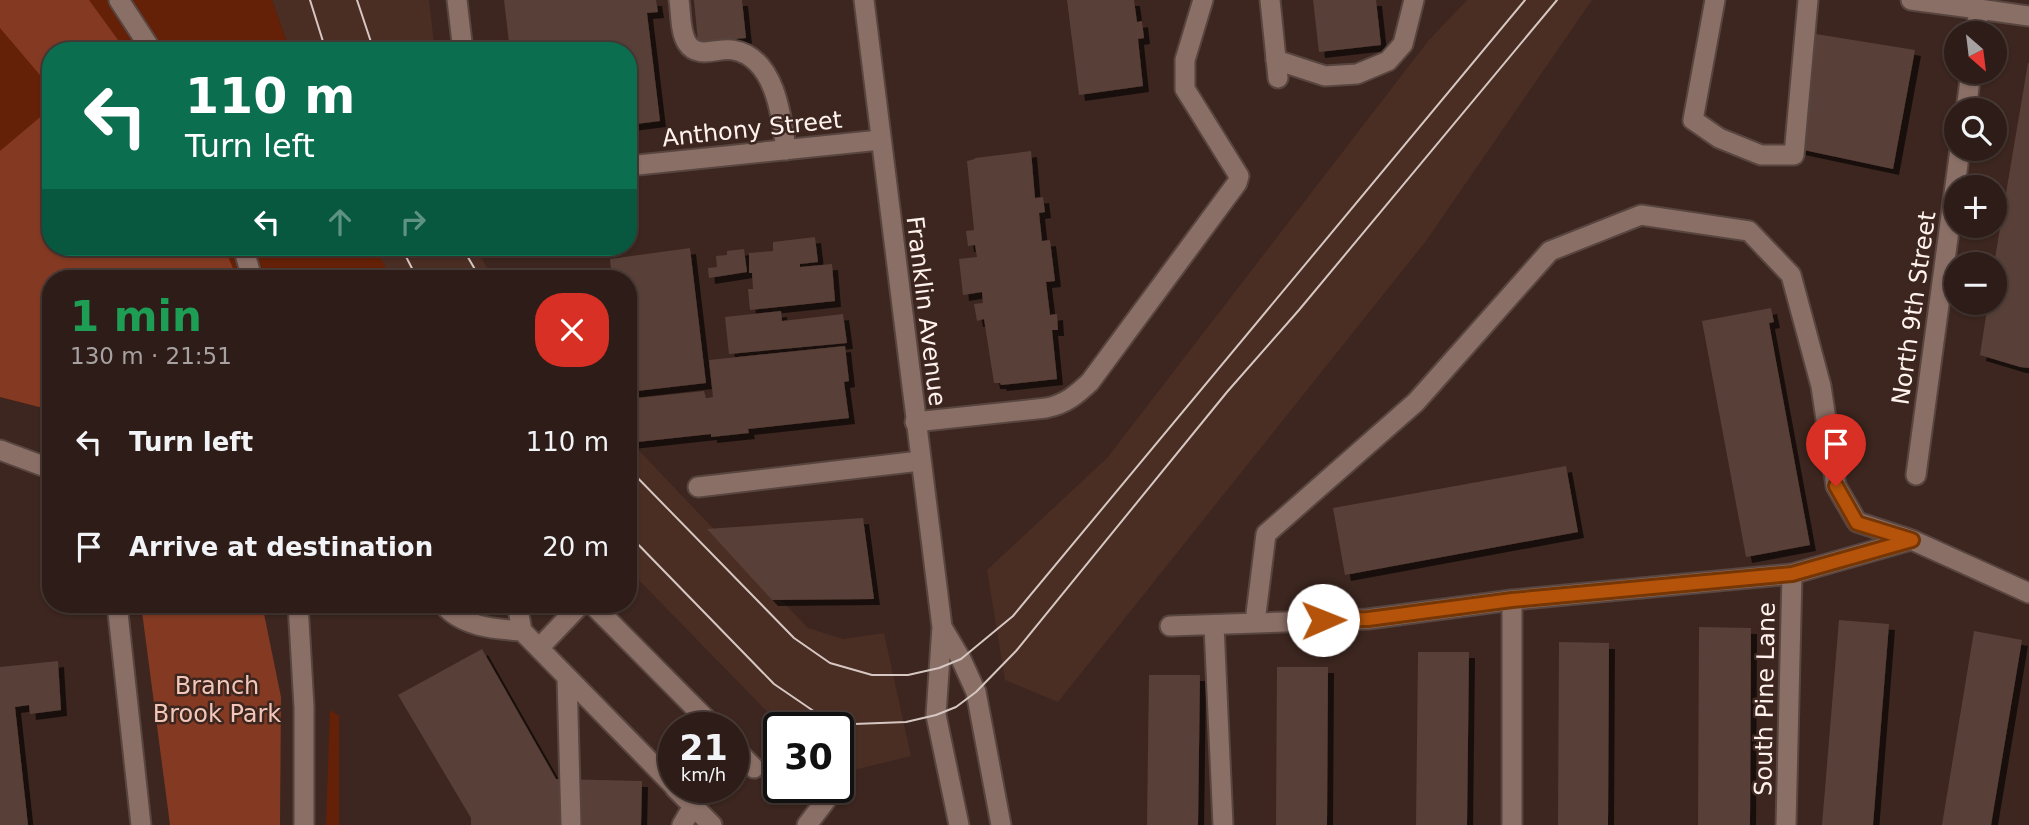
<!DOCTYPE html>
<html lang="en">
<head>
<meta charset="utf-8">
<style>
	:root { --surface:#2d1c17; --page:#352520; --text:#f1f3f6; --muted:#a7a1a1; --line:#483a36 }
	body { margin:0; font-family:"DejaVu Sans",sans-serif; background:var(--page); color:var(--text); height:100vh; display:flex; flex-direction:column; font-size:26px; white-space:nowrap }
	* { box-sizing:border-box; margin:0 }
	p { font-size:23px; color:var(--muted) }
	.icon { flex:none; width:38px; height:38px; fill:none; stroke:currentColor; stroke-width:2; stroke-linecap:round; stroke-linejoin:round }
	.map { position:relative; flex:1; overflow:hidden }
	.sheet { position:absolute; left:42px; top:270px; width:595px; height:343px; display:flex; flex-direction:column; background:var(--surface); border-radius:28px; box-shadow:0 2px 5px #0004,0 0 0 2px var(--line) }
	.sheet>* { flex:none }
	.guide { position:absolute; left:42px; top:42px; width:595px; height:214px; border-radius:28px; box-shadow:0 2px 5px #0004,0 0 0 2px var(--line); background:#0b6e4f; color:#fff; overflow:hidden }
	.needle { width:46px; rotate:152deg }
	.fabs { position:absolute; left:1944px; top:21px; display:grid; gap:14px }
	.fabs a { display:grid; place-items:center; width:63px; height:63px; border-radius:50%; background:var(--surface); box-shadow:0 2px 5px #0004,0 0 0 2px var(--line); font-size:35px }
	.speed { position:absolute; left:658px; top:712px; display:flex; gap:14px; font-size:35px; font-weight:700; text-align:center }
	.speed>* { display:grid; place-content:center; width:91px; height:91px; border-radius:50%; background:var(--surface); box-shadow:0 2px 5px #0004,0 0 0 2px var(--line); line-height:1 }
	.speed small { font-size:18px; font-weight:400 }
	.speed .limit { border:4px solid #111; border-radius:10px; background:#fff; color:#111 }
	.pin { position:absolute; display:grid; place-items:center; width:60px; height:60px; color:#fff; margin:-72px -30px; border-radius:50% 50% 50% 0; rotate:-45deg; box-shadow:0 0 7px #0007 }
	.pin .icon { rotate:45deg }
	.me { position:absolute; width:77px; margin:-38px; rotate:89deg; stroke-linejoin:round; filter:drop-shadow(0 0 5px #0008) }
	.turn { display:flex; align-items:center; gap:24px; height:147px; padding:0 28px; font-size:32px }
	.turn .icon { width:91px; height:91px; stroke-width:2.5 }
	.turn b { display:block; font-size:49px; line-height:60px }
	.lanes { display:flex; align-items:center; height:66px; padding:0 28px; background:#0003; justify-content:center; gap:35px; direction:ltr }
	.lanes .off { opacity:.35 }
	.round { display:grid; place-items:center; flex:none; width:74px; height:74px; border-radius:28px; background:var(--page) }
	.headline { display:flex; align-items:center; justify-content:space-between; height:119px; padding:0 28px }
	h1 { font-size:42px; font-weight:700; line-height:52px; color:#1e9e55 }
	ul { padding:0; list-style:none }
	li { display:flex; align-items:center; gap:21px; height:105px; padding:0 28px }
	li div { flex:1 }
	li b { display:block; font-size:26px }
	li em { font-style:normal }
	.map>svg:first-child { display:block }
</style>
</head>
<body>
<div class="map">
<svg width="2029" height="825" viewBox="0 0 2029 825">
	<defs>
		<filter id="shadow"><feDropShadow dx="6" dy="6" stdDeviation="0" flood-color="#0009"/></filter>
	</defs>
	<rect width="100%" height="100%" fill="#3c261f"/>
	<path fill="#4a2d23" d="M272 0H429L435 51H290Z
		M1467 0H1592L1426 241 1058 702 1005 680 987 570 1107 458 1428 41Z
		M374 247H476L487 268 472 278H392Z
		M628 439 808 628 843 639 884 633 911 756 838 774V728H783L628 569Z"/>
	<path fill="#642107" d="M0 0H272L290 51H51V247H374L392 278H51V410L0 397Z
		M330 710 339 716V825H326Z"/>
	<path fill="#843a22" d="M0 0H89L126 51H51V88L0 28Z
		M51 108V247H224L237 278H51V410L0 397V151Z
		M141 604H262L281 697 280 825H170Z"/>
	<path fill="#583f37" filter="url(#shadow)" d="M504 0H656L658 12 647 13 660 121 628 125V51H510Z
		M694 0H742L746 38 698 42Z
		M1067 0H1134L1137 22 1142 21 1144 38 1138 39 1143 86 1079 95Z
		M1313 0H1376L1381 45 1319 52Z
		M1816 34 1915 50 1893 169 1799 149Z
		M2028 63H2029V368L2020 367 1980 355 1988 303H1995L1994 264Z
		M1031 151 1035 198 1043 197 1045 212 1039 213 1042 241 1050 240 1055 281 1046 282 1050 315 1057 314 1058 330H1052L1057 379 1001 385 1000 383H994L984 319 977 321 974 304 983 303 982 292 963 295 959 259 977 257 975 245 968 246 966 231 974 230 967 161 975 159V158Z
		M815 237 818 262 800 264V267L832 264 835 301 750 310 748 289H753L752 273H749V253L773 251V242Z
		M690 248 706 383 628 392V278H612L610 259Z
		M744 249 747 272 709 278 708 268 717 267 716 256 727 255V251Z
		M1771 308 1774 322 1769 323 1810 545 1746 557 1702 321Z
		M781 311 782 321 843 314 847 343 729 354 725 317Z
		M845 346 849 381 844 382 849 418 748 429 749 433 711 437V434L628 443V399L704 391 706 398 713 397 709 360Z
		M1566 466 1578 532 1345 575 1333 508Z
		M863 518 874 599 772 600 707 529Z
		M1839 620 1889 624 1873 825H1822Z
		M1699 627 1751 628 1750 825H1698Z
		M1974 631 2022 640 1991 825H1942Z
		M1559 642 1609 643 1608 825H1558Z
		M482 649 556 779 642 781 641 825H471V818L398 695Z
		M1418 652H1469L1467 825H1416Z
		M58 661 61 710 30 714 29 705 15 707 28 825H0V667Z
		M1277 667H1328L1327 825H1276Z
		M1149 675H1200L1198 825H1147Z"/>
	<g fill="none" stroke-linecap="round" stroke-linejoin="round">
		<defs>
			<path id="service" d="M679 0C681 13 680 32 687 43 698 60 718 47 733 50 775 57 782 117 786 150
				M1715 0 1693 120 1719 138 1761 155H1794L1808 0
				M1911 0 1979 9
				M1276 60 1325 76 1357 74 1388 61 1403 44 1414 0
				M915 422 1046 408C1066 404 1076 395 1090 382L1237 183 1239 176 1185 89V60L1203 0
				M698 487 920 461
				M443 604C462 627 494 629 522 631
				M517 604 522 631 674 786
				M592 604 715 728
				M539 648 581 604
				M567 677 571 825
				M733 747 754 768
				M675 788 712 825
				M682 825 693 806
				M807 825 826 800"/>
			<path id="minor" d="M119 0 152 51
				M457 0 463 51
				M1270 0 1278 78
				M1976 33 1979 9 2029 16
				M1966 110 1971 72
				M628 166 880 140
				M243 247 252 278
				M0 450 51 469
				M1916 475 1960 149
				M1512 600V825
				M117 604 141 825
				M298 604 304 707V825
				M1255 622 1266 534 1416 402 1550 251 1641 215 1749 231 1791 275 1821 386 1836 486 1857 522 1912 540 2029 593
				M1214 625 1223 825
				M1170 626 1368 619 1512 600 1792 574 1911 540
				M1786 825 1792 574"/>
			<path id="secondary" d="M864 0 942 627 936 715 959 825
				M942 627 961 659 976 692 1001 825"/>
		</defs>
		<use href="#service" stroke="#58453f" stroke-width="23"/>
		<use href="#minor" stroke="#58453f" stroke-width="23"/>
		<use href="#secondary" stroke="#58453f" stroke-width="23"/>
		<use href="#service" stroke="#8a6f66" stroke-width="19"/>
		<use href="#minor" stroke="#8a6f66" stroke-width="19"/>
		<use href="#secondary" stroke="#8a6f66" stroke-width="19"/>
		<path stroke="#d6c7c2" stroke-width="2" d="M310 0 326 51
			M357 0 374 51
			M401 247 417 278
			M462 247 480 278
			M628 468 794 638 830 663 872 675H908L939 668 961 659 1013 616 1525 0
			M628 534 774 684 815 712 854 724 906 722 936 715 956 707 976 692 1016 651 1227 392 1299 310 1557 0"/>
	</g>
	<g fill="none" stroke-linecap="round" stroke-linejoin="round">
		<defs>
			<path id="route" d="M1323 620 1368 619 1512 600 1792 574 1912 540 1857 523 1836 486"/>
		</defs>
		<use href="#route" stroke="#753606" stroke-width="18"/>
		<use href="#route" stroke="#b45309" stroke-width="12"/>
	</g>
	<g text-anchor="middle" stroke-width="5" stroke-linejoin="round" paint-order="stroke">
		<g font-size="24" fill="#fff2ee" stroke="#3c261f">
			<text transform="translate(752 129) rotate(-6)" y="8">Anthony Street</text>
			<text transform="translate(1914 308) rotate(-82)" y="8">North 9th Street</text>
			<text transform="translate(926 311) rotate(83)" y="8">Franklin Avenue</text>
			<text transform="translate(1765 699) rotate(-89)" y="8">South Pine Lane</text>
		</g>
		<g font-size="24" fill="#f3c6b7" stroke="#3c261f">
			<text x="217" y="694">Branch<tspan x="217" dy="28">Brook Park</tspan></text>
		</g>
	</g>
</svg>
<div class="fabs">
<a><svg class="needle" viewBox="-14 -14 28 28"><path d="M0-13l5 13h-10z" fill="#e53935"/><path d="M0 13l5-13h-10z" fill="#a7a1a1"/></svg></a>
<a><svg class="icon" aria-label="search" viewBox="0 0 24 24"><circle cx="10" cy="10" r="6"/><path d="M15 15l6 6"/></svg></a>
<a>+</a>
<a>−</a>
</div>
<div class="speed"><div>21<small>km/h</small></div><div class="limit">30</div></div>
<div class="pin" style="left:1836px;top:486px;background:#d93025"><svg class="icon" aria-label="arrive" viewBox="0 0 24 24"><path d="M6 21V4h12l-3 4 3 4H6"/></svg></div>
<svg class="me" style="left:1323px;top:620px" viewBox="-20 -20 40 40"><circle r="19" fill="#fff"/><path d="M0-13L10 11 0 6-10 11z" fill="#b45309"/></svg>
<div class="guide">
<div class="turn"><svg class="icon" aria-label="left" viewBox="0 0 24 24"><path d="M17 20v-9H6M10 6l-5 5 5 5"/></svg><div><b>110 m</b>Turn left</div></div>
<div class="lanes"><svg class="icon" aria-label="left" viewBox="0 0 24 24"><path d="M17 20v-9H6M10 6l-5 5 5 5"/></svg><svg class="icon off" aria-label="ahead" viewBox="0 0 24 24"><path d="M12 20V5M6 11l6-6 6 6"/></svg><svg class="icon off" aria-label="right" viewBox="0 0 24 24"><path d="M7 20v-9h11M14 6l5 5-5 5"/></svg></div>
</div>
<section class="sheet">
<div class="headline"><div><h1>1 min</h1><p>130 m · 21:51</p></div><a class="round" style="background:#d93025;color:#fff"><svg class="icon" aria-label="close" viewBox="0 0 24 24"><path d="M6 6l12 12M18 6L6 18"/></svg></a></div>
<ul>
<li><svg class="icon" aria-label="left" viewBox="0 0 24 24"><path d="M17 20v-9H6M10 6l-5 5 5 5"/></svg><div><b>Turn left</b></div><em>110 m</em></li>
<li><svg class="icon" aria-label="arrive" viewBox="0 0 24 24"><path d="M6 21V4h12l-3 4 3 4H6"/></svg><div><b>Arrive at destination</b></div><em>20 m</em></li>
</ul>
</section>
</div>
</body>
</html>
